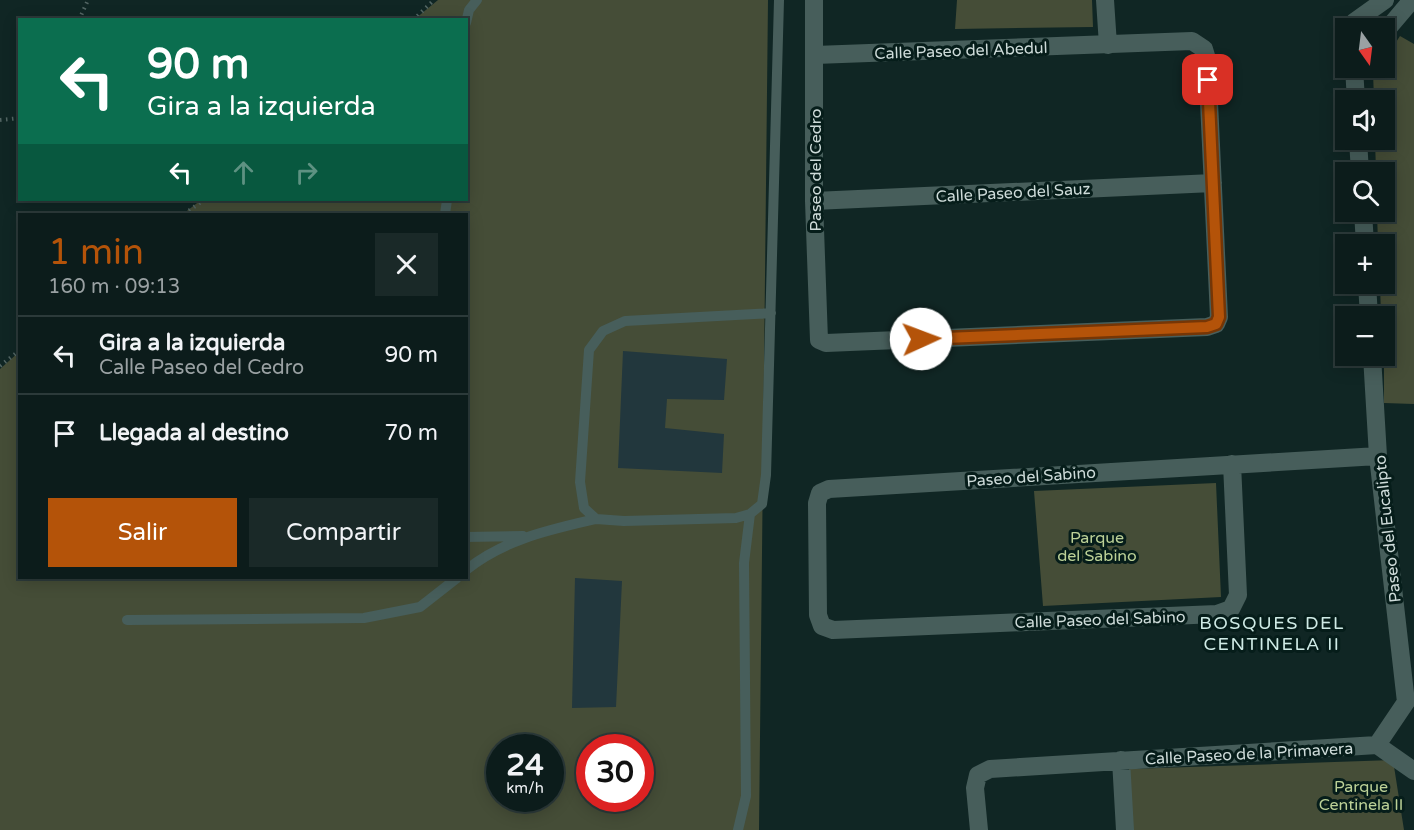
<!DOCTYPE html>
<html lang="es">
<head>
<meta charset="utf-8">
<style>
	:root { --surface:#0c1c1b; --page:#1a2928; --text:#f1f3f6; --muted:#9aa1a3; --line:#2c3a3a; --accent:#b45309 }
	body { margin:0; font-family:"Varela Round",sans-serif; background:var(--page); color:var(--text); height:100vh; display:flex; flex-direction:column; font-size:22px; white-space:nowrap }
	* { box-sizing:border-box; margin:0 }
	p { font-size:20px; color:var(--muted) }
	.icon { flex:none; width:33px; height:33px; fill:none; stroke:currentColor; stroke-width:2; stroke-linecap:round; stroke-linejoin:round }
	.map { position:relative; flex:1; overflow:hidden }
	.details { position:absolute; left:18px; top:213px; width:450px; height:366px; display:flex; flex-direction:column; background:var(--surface); border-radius:0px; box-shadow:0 3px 15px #0003,0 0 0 2px var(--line) }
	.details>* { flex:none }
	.top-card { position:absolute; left:18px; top:18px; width:450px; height:183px; border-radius:0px; box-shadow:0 3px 15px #0003,0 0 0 2px var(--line); background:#0b6e4f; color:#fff; overflow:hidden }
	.needle { width:39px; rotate:166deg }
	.buttons { position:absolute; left:1335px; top:18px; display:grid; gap:12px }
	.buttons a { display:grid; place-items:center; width:60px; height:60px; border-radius:0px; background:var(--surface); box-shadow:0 3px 15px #0003,0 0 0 2px var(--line); font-size:30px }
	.speed { position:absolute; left:486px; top:734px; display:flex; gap:12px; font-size:30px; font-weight:700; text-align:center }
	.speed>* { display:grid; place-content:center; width:78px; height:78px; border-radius:50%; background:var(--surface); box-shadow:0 3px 15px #0003,0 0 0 2px var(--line); line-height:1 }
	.speed small { font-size:15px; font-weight:400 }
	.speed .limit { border:9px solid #d22; background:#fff; color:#111 }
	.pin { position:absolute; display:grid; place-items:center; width:51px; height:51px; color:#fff; margin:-26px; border-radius:12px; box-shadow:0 3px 9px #0006 }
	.me { position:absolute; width:66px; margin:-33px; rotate:88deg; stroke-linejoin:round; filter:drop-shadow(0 0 4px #0008) }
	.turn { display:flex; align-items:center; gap:21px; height:126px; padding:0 30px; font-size:27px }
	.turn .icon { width:78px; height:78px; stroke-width:2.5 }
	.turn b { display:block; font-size:42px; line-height:51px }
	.lanes { display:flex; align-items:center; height:57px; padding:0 30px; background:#0003; justify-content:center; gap:30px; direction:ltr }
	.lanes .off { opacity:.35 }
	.round { display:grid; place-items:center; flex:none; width:63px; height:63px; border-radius:0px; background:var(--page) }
	.overview { display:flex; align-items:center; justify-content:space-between; height:102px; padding:0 30px }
	h1 { font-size:36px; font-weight:600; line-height:45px; color:var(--accent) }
	.cta { display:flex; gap:12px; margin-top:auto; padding:12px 30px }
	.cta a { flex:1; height:69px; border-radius:0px; background:var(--accent); color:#fff; font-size:24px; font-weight:600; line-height:69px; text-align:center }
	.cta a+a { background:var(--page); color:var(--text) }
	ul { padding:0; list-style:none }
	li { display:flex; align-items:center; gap:18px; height:78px; padding:0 30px; border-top:2px solid var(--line) }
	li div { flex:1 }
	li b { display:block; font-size:22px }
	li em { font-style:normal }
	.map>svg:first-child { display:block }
</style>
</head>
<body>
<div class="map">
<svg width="1414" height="830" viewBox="0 0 1414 830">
	<rect width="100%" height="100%" fill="#102624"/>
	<path fill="#454d37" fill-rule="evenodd" d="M438 0H768L759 830H0V369L19 352 20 578H466V214H183L201 200H466V20L415 19ZM500 747H550V798H500ZM590 747H640V798H590Z
		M957 0H1092L1093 27 955 29Z
		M1400 36 1414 44V404L1384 403V316H1381L1380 284H1384V244H1378L1377 212H1384V172H1376L1375 140H1384V100H1374L1373 72 1377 68H1384L1385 59Z
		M1216 483 1221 597 1043 606 1034 491Z
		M1393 760 1404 830H1133L1129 769Z"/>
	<path fill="#22373d" d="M623 351 727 359 724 400 667 399 665 428 724 434 722 473 618 468Z
		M575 578 622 581 616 707 572 708Z"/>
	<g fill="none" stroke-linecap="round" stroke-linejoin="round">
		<path stroke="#536664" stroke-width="4" stroke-dasharray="1.5 4.5" stroke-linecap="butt" d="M79 20 88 0
			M413 20 434 0
			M0 120 20 118
			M184 214 204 200
			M0 366 20 350"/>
		<path stroke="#475e5b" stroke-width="10" d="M466 23 469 10 477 0
			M445 214 447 200
			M771 313 625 321 603 331 589 350 580 482 584 508 596 519 624 521 736 518 750 514 762 504 766 475 779 0
			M466 537 523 536
			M466 570C505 539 549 530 596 519
			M127 620 364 618 420 607 457 578
			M738 830 746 796 744 563 750 514"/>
		<path stroke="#475e5b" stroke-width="18" d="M814 0V201L819 340 826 343 1207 327 1216 324 1219 317 1207 59 1204 49 1192 41 815 55
			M1105 0 1108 45
			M1353 28 1354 22 1385 0
			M1384 33 1412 0
			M1354 68 1356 100
			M1358 140 1360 172
			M814 201 1213 183
			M1363 212 1365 244
			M1367 284 1369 316
			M1372 356 1378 456 1406 702
			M1232 464 1238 595 1231 609 1217 614 833 630 822 626 818 615 817 503 820 493 829 489 1378 456
			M1377 745 1406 702
			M1377 745 1414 771
			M1121 760 1125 830
			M979 830 975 788 978 775 990 769 1377 745"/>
	</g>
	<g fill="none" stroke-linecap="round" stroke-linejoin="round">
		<defs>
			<path id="route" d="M921 339 1207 327 1216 324 1219 317 1208 80"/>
		</defs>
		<use href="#route" stroke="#753606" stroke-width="15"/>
		<use href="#route" stroke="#b45309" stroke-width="10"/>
	</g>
	<g text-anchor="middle" stroke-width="6" stroke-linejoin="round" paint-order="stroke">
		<g font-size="16" fill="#cedbd9" stroke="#061d1a">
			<text transform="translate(961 50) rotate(-2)" y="6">Calle Paseo del Abedul</text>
			<text transform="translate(815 170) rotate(-90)" y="6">Paseo del Cedro</text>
			<text transform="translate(1013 192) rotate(-3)" y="6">Calle Paseo del Sauz</text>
			<text transform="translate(1031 476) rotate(-4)" y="6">Paseo del Sabino</text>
			<text transform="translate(1387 529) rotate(-96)" y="6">Paseo del Eucalipto</text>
			<text transform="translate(1100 619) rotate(-2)" y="6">Calle Paseo del Sabino</text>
			<text transform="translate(1249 753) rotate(-3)" y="6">Calle Paseo de la Primavera</text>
		</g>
		<g font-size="16" fill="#bcd197" stroke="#061d1a">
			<text x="1097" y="543">Parque<tspan x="1097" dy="18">del Sabino</tspan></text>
			<text x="1361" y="792">Parque<tspan x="1361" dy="18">Centinela II</tspan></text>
		</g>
		<g font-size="18" letter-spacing="1.5" fill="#d0ebe6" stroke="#061d1a">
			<text x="1272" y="629">BOSQUES DEL<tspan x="1272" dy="21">CENTINELA II</tspan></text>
		</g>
	</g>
</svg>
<div class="buttons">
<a><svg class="needle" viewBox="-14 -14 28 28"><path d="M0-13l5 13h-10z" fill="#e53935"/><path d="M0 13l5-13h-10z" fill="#9aa1a3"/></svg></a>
<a><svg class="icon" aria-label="sound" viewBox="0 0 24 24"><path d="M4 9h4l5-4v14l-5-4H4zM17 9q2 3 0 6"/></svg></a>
<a><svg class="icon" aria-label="search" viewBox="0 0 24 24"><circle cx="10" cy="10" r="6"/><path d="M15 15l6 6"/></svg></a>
<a>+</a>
<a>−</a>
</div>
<div class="speed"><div>24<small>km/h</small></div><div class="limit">30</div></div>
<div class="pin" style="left:1208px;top:80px;background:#d93025"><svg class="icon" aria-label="arrive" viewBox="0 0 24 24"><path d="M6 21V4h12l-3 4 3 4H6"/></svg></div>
<svg class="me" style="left:921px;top:339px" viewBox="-20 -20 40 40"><circle r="19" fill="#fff"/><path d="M0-13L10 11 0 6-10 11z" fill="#b45309"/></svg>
<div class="top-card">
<div class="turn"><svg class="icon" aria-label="left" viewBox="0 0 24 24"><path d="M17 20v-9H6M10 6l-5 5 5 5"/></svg><div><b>90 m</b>Gira a la izquierda</div></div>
<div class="lanes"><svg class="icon" aria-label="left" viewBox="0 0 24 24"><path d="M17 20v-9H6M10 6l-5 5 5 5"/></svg><svg class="icon off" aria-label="ahead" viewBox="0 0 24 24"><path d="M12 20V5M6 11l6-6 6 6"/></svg><svg class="icon off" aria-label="right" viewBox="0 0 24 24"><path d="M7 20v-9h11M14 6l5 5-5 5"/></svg></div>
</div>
<section class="details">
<div class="overview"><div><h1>1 min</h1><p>160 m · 09:13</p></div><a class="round"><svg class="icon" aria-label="close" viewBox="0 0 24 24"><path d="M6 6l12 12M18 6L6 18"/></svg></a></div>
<ul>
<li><svg class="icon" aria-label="left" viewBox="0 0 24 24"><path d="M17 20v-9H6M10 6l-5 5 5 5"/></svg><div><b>Gira a la izquierda</b><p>Calle Paseo del Cedro</p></div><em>90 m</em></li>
<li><svg class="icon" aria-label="arrive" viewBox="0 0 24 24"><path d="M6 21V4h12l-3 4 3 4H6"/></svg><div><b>Llegada al destino</b></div><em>70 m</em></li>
</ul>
<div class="cta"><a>Salir</a><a>Compartir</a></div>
</section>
</div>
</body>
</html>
